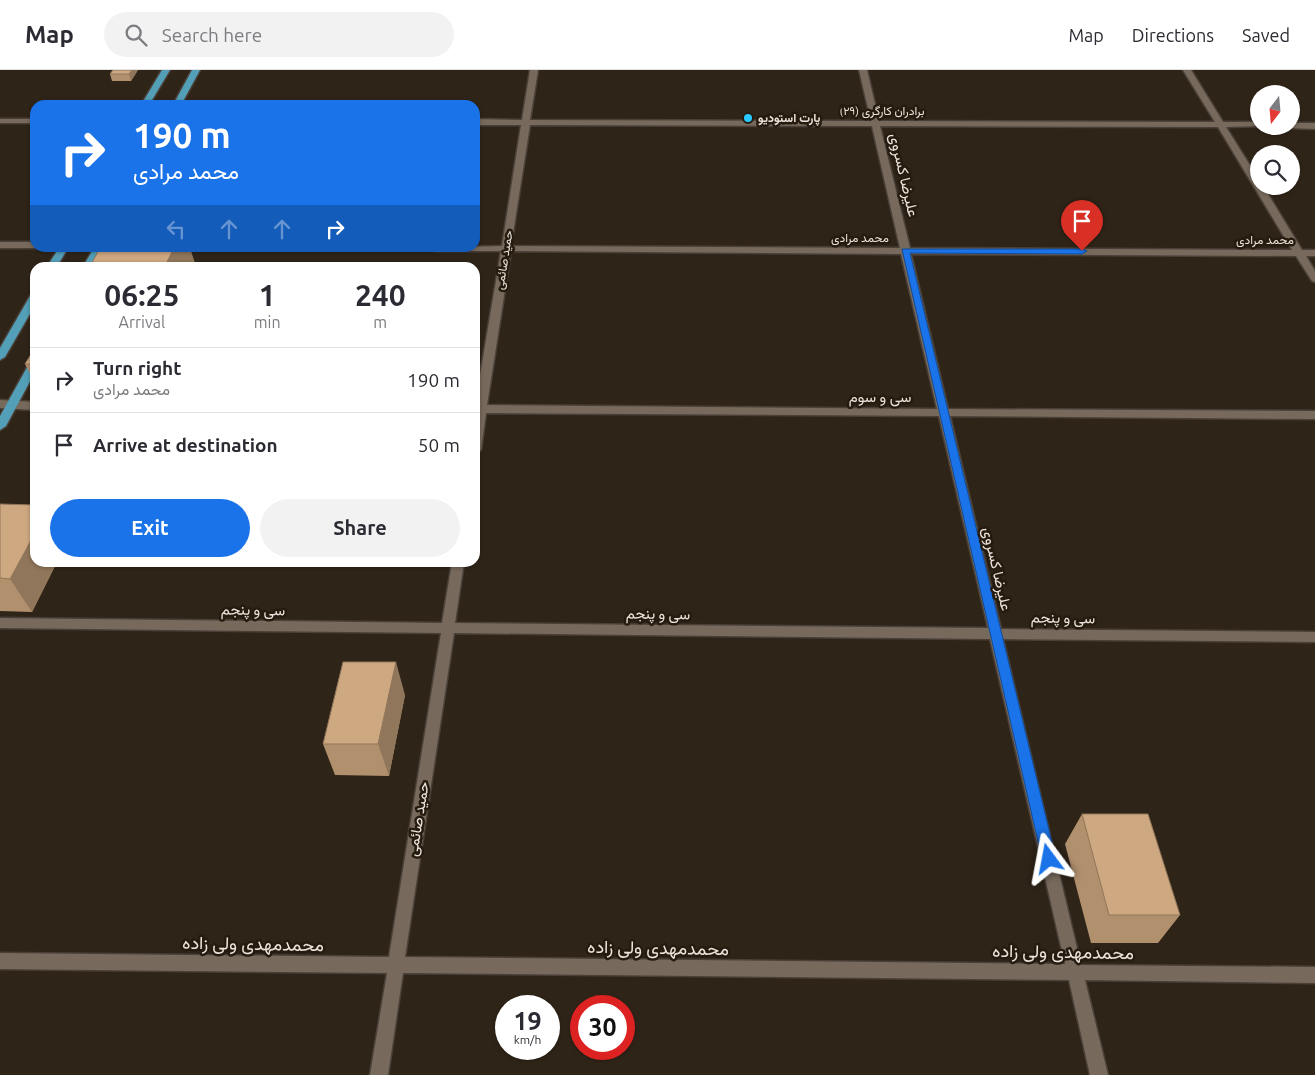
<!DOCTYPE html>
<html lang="en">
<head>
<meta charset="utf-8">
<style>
	:root { --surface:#fff; --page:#f2f2f3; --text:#2b2b33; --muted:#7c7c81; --line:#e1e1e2; --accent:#1a73e8 }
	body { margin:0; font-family:Ubuntu,Vazirmatn,sans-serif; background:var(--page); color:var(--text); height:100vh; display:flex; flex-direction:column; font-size:19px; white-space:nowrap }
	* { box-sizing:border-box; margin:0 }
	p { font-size:16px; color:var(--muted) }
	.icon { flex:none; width:28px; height:28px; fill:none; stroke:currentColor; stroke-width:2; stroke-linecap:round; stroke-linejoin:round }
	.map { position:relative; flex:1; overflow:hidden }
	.side { position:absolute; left:30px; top:192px; width:450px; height:305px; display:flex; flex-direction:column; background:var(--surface); border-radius:15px; box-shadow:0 1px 4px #0004 }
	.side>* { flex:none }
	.hud { position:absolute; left:30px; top:30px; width:450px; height:152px; border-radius:15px; box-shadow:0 1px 4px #0004; background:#1a73e8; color:#fff; overflow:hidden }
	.needle { width:32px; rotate:196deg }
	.fabs { position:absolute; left:1250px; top:15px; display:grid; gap:10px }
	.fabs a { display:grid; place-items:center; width:50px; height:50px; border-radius:50%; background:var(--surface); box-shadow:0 1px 4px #0004; font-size:25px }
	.speed { position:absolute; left:495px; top:925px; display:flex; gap:10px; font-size:25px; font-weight:700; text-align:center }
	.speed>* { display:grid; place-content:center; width:65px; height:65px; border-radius:50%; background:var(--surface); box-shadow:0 1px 4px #0004; line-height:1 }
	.speed small { font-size:12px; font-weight:400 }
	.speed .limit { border:8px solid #d22; background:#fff; color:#111 }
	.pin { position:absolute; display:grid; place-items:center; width:42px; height:42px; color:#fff; margin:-51px -21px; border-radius:50% 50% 50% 0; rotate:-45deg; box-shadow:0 0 5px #0007 }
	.pin .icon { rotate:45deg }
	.me { position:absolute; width:55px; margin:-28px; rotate:347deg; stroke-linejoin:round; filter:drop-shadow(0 0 4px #0008) }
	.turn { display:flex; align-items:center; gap:18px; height:105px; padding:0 20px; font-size:22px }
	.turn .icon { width:65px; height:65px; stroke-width:2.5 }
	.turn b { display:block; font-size:35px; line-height:42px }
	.lanes { display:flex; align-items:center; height:48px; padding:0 20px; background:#0003; justify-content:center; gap:25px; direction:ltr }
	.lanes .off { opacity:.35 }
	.eta { display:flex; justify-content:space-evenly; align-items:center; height:85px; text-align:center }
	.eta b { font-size:30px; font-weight:700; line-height:35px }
	.primary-button { display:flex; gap:10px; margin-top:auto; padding:10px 20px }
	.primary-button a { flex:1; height:58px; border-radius:30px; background:var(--accent); color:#fff; font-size:20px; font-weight:700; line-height:58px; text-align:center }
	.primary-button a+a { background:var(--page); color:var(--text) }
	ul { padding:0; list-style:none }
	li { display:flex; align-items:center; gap:15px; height:65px; padding:0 20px; border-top:1px solid var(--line) }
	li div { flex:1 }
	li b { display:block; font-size:19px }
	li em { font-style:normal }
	header { display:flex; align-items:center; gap:30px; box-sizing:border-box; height:70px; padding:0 25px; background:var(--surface); border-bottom:1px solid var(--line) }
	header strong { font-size:24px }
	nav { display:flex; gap:28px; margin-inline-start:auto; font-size:18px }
	.search { width:350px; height:45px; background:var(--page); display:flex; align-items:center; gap:12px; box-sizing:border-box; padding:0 18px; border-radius:28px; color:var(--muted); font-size:19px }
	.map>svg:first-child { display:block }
</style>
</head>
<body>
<header>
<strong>Map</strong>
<div class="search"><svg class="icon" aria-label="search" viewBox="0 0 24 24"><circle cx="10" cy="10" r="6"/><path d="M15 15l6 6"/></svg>Search here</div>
<nav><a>Map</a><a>Directions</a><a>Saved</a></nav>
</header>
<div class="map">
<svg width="1315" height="1005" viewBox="0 0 1315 1005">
	<rect width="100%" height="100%" fill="#2f2418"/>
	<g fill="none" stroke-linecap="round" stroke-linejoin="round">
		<defs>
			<path id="minor" d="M530 0H538L530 50 871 51 859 0H867L879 51 1215 52 1183 0H1191L1223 52H1259V56H1262L1226 57 1259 110V116H1263L1302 180H1315V186H1306L1315 201V212L1312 211 1296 186 911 184 948 339 1315 341V349L950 346 1001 559 1315 562V572L1003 569 1081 895 1315 897V913L1085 910 1108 1005H1090L1069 910 403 903 388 1005H370L387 903 0 899V883L389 887 441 563 0 558V548L442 553 452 492H464L455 553 988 558 939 346 486 343 481 380 475 384V335L501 181H435L430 178 502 176 521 55H475V49L522 50ZM530 55 872 56 900 178 511 176ZM880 56 1218 57 1292 180 910 178ZM511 181 901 184 937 339 487 335ZM454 563 990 569 1065 894 405 887Z
				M0 49H35V53H0Z
				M1291 53H1315V59L1288 58 1287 56H1291Z
				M0 172H35L36 178H0Z
				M0 330 35 332V340L0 338Z"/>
			<path id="major" d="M162 0H170L149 35H141Z
				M192 0H200L181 35H173Z
				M59 178H68L56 198H46Z
				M94 178H103L92 198H82Z
				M35 223V235L5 287 0 290V278L30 226Z
				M35 289V302L6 356 0 360V346L30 292Z"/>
		</defs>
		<use href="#minor" stroke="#4a4038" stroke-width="3"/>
		<use href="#major" stroke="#4a4038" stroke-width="3"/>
		<use href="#minor" fill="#776a5c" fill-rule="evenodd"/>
		<use href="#major" fill="#539fb8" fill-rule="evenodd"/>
	</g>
	<path fill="#b1906e" d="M113 0H138L131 11H112L110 4Z
		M35 278V313L25 294Z
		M0 434 35 492H57L32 542 0 541Z
		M405 625 389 706 335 705 323 674Z
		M1082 744 1180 845 1158 873H1091L1065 774Z"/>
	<path fill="#90765a" d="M132 0H138L131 11 129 4Z
		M174 178H190L195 193 193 198H164Z
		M35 463V492H57L32 542 10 509Z
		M396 592 405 625 389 706 378 674Z"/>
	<path fill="#cea880" stroke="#90765a" d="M113 0H132L129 4H110Z
		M100 178H174L164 198H89Z
		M35 278V294H25Z
		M0 434 35 435V463L10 509 0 508Z
		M343 592H396L378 674H323Z
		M1082 744H1148L1180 845H1109Z"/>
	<path fill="#1a73e8" stroke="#114b97" d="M902 179H1082L1087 181 1082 184 910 183 1056 789 1054 794 1049 796 1044 794 1042 789Z"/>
	<circle fill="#28c8ff" stroke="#251b0f" stroke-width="2" cx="748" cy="48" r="5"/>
	<g text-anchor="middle" stroke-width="5" stroke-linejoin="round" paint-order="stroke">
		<g font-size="12" fill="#ebe3db" stroke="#251b0f">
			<text x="882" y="45">برادران کارگری (۲۹)</text>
			<text x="860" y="172">محمد مرادی</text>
			<text x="1265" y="174">محمد مرادی</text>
			<text transform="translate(504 190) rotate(-81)" y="4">حمید صائمی</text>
		</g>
		<g font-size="12" font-weight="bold" fill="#ebe3db" stroke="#251b0f" text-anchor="start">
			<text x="758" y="52">پارت استودیو</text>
		</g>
		<g font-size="15" fill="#ebe3db" stroke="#251b0f">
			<text transform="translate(904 105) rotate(77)" y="5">علیرضا کسروی</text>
			<text x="880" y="332">سی و سوم</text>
			<text transform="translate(997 499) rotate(77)" y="5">علیرضا کسروی</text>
			<text transform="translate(253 540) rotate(1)" y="5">سی و پنجم</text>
			<text transform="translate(658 544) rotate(1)" y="5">سی و پنجم</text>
			<text transform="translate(1063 548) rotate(1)" y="5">سی و پنجم</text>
			<text transform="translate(418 749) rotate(-81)" y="5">حمید صائمی</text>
		</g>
		<g font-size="18" fill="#ebe3db" stroke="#251b0f">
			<text transform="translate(253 874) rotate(1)" y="6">محمدمهدی ولی زاده</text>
			<text transform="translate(658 878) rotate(1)" y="6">محمدمهدی ولی زاده</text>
			<text transform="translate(1063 882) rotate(1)" y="6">محمدمهدی ولی زاده</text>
		</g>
	</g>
</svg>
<div class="fabs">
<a><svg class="needle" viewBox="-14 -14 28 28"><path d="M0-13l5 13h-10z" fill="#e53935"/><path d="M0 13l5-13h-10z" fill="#7c7c81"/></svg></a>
<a><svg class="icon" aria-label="search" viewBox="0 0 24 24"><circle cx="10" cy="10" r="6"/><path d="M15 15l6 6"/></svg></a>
</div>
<div class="speed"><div>19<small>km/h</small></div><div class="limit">30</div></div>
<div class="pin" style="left:1082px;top:181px;background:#d93025"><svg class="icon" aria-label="arrive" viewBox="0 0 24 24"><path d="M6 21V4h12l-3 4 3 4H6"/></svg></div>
<svg class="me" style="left:1049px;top:789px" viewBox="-20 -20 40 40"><path d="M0-17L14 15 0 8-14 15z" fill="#1a73e8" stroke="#fff" stroke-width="4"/></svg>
<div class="hud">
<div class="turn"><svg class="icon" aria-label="right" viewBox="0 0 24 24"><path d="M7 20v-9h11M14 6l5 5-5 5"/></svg><div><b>190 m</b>محمد مرادی</div></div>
<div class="lanes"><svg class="icon off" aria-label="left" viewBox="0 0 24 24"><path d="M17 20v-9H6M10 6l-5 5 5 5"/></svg><svg class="icon off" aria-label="ahead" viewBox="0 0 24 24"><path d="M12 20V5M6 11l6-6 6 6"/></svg><svg class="icon off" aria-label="ahead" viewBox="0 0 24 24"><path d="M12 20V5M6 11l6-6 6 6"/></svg><svg class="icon" aria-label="right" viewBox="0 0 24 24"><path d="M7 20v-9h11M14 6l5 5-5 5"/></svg></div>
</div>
<section class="side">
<div class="eta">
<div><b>06:25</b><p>Arrival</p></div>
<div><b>1</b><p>min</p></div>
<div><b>240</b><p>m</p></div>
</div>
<ul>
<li><svg class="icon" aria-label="right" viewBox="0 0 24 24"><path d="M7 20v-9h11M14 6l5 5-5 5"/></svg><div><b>Turn right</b><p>محمد مرادی</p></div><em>190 m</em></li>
<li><svg class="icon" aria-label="arrive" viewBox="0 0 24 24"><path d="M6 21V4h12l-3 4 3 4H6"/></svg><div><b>Arrive at destination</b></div><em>50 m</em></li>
</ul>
<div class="primary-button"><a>Exit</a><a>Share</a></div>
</section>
</div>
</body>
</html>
